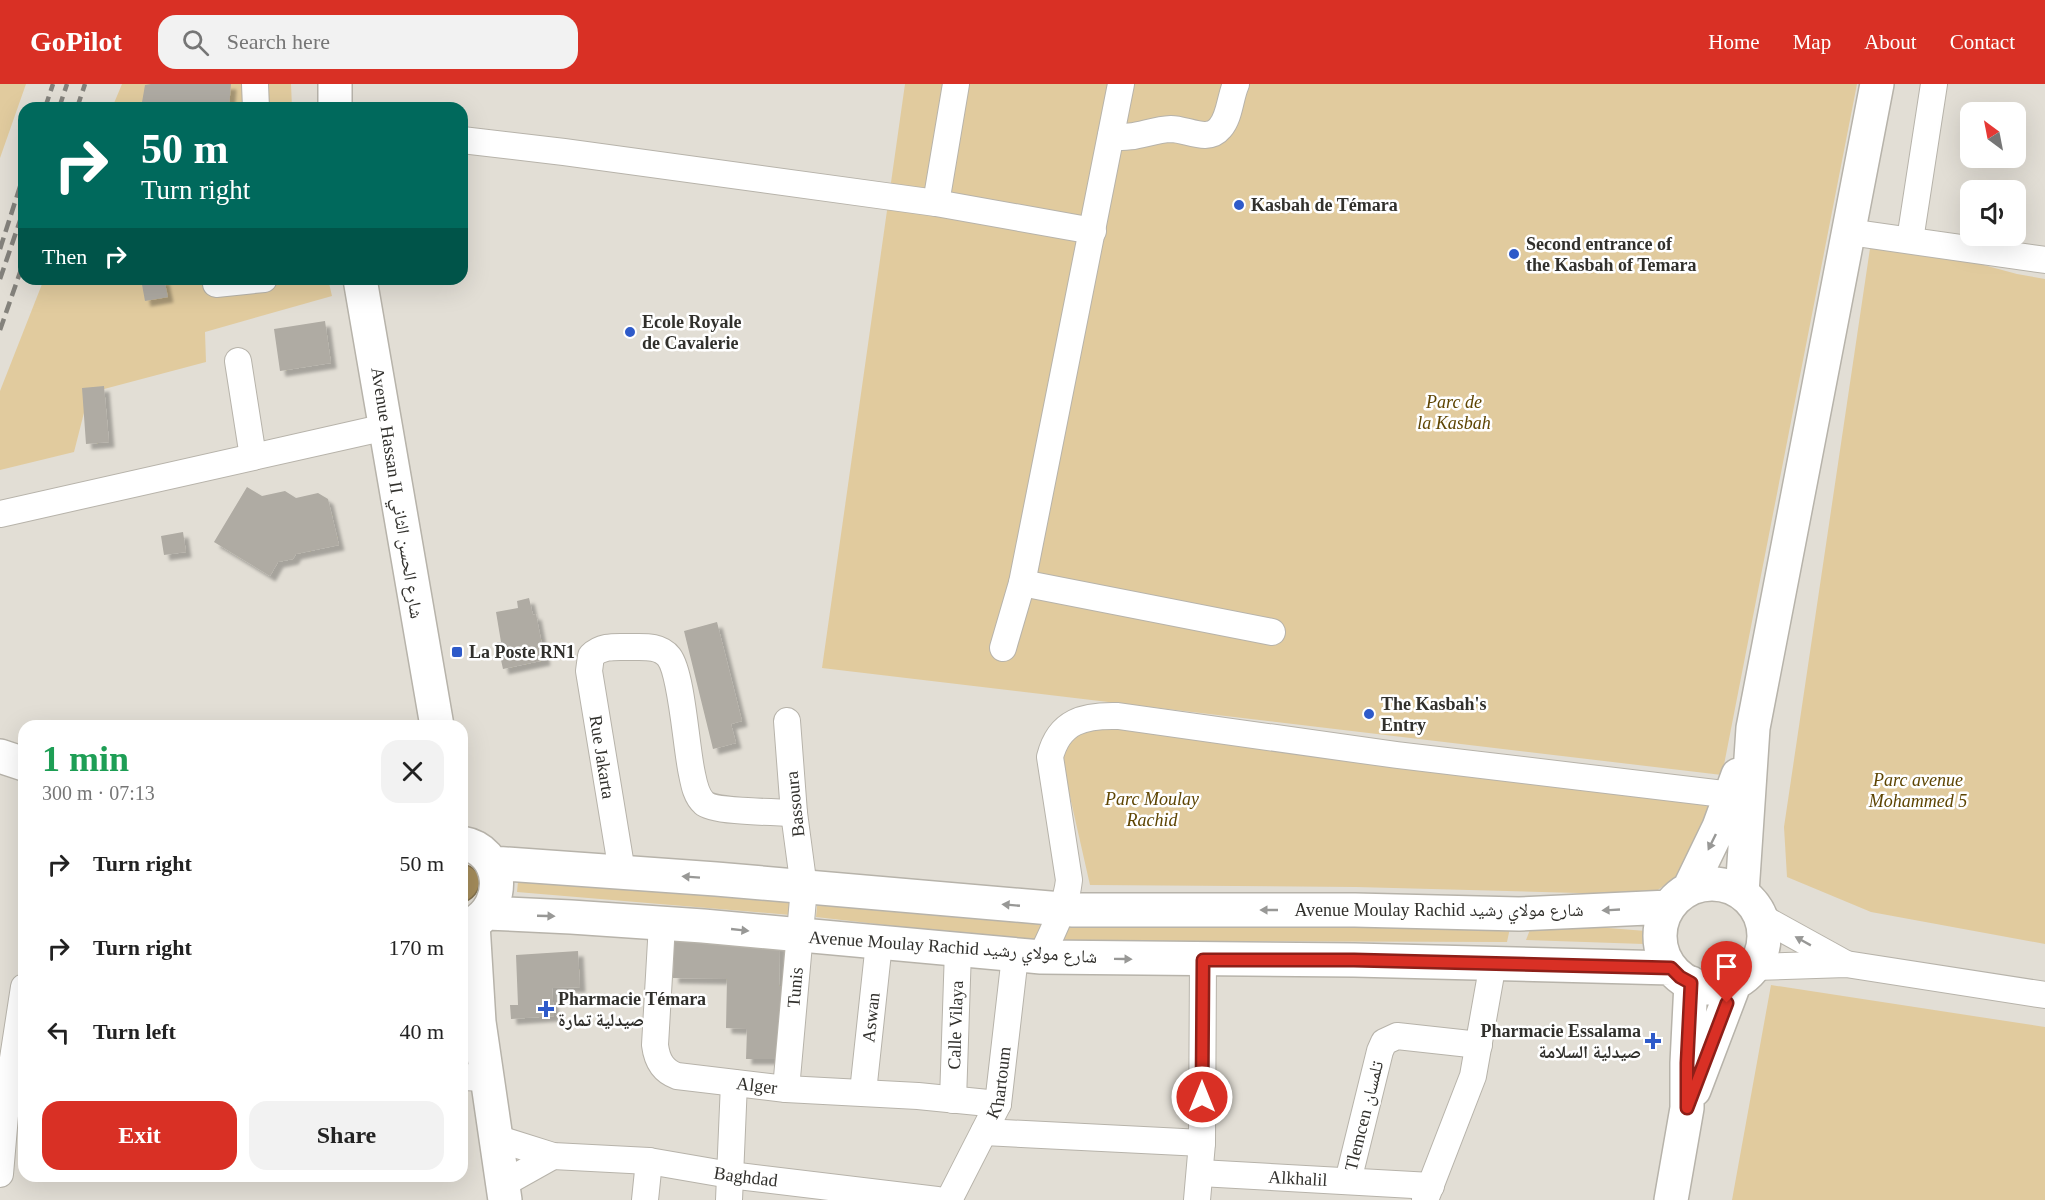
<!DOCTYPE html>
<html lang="en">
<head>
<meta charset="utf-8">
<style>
	:root { --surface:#fff; --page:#f2f2f2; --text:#222; --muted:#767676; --accent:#d93025 }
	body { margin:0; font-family:"Times New Roman","Noto Naskh Arabic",serif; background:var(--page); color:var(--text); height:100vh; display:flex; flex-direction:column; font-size:22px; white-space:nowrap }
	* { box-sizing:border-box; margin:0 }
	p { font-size:20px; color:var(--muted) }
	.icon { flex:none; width:33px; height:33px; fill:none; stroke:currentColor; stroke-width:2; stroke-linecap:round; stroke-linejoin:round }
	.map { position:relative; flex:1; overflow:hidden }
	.sheet { position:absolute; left:18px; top:636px; width:450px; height:462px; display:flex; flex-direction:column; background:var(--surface); border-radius:18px; box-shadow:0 6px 24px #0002 }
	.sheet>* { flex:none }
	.hud { position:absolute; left:18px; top:18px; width:450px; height:183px; border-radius:18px; box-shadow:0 6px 24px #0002; background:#00695c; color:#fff; overflow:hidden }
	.needle { width:39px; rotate:328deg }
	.buttons { position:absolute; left:1960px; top:18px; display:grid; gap:12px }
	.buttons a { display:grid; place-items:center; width:66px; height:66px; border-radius:12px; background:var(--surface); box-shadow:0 6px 24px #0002; font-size:30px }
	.pin { position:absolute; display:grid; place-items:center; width:51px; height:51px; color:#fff; margin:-62px -26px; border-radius:50% 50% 50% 0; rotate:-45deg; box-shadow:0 0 6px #0007 }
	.pin .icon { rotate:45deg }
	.me { position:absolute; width:66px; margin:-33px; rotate:0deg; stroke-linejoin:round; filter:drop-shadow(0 0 4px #0008) }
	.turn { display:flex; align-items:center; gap:21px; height:126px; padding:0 24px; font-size:27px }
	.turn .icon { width:78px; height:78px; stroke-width:2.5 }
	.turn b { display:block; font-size:42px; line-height:51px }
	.then { display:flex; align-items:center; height:57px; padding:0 24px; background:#0003; gap:12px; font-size:22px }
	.round { display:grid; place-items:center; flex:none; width:63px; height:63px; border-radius:18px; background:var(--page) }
	.summary { display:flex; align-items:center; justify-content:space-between; height:102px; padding:0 24px }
	h1 { font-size:36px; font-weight:600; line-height:45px; color:#1e9e55 }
	.primary-button { display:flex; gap:12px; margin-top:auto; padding:12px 24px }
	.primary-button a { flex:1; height:69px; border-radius:18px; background:var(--accent); color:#fff; font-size:24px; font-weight:600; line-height:69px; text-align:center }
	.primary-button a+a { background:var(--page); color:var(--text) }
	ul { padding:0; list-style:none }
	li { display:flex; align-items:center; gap:18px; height:84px; padding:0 24px }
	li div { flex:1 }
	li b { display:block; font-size:22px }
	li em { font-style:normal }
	header { display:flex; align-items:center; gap:36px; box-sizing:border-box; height:84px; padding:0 30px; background:var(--accent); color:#fff }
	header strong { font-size:28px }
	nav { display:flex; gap:33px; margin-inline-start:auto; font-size:21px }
	.search { width:420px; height:54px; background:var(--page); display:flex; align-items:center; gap:15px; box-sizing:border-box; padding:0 21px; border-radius:18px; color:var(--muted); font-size:22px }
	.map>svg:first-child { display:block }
</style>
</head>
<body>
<header>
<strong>GoPilot</strong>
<div class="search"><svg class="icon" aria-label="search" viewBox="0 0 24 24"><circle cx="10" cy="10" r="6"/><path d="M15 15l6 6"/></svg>Search here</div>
<nav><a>Home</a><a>Map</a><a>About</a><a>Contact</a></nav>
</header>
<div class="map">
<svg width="2045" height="1116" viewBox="0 0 2045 1116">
	<defs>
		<filter id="shadow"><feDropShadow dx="5.5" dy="5.5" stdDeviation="1.5" flood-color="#0004"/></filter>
	</defs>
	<rect width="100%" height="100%" fill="#e2ded5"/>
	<path fill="#e1cb9e" d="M0 0H26L0 74Z
		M122 0H291L292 24H112Z
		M905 0H1857L1722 691 822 584Z
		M1872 151 2017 190 2045 195V860L1871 828 1787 793 1784 743Z
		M44 195H328L332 212 205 248 206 278 89 309 74 368 0 386V307Z
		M1083 641 1721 716 1701 774 1651 811 1356 803 1090 801 1061 673Z
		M519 787 795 809 791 831 517 808Z
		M818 814 1043 838 1033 858 816 833Z
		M1068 836 1511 839 1507 858 1214 857 1052 862Z
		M1533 838 1646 847 1644 860 1526 856Z
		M1771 901 2045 943V1116H1732Z"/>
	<path fill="#a48c5b" stroke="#82704d" stroke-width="1.5" d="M462 780C487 784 484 812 462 819Z"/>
	<path fill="#afaba3" filter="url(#shadow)" d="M151 0H231L229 24H141L145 1Z
		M141 195H164L168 213 145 217Z
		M325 237 331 279 280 287 274 245Z
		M104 302 109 358 86 360 82 304Z
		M247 403 262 412 285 407 296 414 318 409 328 415 339 461 296 470 293 475 278 478 270 492 214 458Z
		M183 448 186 468 164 471 161 452Z
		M529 514 533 531 536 530 545 576 503 585 497 558H501L496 528 518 524 517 517Z
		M717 538 742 637 731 640 736 659 713 665 684 547Z
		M674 851 780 859 779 902H782L780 975H746L747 945 726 944 727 895 673 894Z
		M578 867 580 903 552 904 554 932 511 935 510 921H518L516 871Z"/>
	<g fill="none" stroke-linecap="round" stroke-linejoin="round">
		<defs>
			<g id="minor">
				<path d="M255 0 256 24"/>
				<path d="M1111 52C1134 56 1149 46 1171 45 1187 45 1208 59 1220 44 1230 33 1230 13 1236 0"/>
				<path d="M462 56 564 68 936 119 1093 147"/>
				<path d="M936 119 956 0"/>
				<path d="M1849 148 2045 176"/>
				<path d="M1910 156 1934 0"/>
				<path d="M216 200 264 195"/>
				<path d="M238 277 253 373"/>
				<path d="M0 430 386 343"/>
				<path d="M1022 499 1272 548"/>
				<path d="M1003 564 1022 499 1121 0"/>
				<path d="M622 788 589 587 591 572C602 561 616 563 630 563 643 563 660 561 669 573 682 590 686 664 692 690 694 700 696 712 704 719 713 728 778 728 794 729"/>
				<path d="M1761 833 1846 880"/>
				<path id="s1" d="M662 840 655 961C657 977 663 987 677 992L786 1005 918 1012 998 1020"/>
				<path d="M1041 873C1052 848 1066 824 1069 796L1050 673C1059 637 1084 631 1118 632L1397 671 1732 711"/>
				<path d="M1754 883 1846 880 2045 911"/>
				<path d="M462 993 487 994"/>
				<path id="s2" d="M786 1005 804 804 794 729 787 637"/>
				<path id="s3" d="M863 1008 879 859"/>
				<path id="s4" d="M953 1016 958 866"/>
				<path d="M984 1048 1202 1059"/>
				<path id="s5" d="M496 1054 553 1072 649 1077 730 1091 937 1116"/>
				<path id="s6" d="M1200 1089 1431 1102"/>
				<path d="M0 1090 6 1020 24 903"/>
				<path d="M1348 1097 1380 967 1384 958 1397 952 1479 961"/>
				<path d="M503 1100 553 1072"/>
				<path d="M645 1116 649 1077"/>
				<path d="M729 1116 734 999"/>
				<path id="s7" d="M949 1116 998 1020 1015 872"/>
				<path d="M1197 1116 1202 1059 1203 876"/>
				<path d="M1425 1116 1473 992 1493 879"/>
			</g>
			<path id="major" d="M335 0V24
				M360 195 437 642
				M0 672 24 680
				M462 759C504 766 508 821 472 840
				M492 779 716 795 1073 826H1355L1519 830 1669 823
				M1660 852a52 52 0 1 1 104 0a52 52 0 1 1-104 0Z
				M1689 805 1719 743 1738 691
				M1742 809 1753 644 1877 0
				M487 829 571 833 703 842 1041 873 1354 876 1671 884
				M473 840 479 938 505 1116
				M1694 1006 1735 898
				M1671 1116 1687 1024V979L1691 899"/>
		</defs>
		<use href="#minor" stroke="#b7b3aa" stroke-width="28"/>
		<use href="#major" stroke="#b7b3aa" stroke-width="36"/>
		<use href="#minor" stroke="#fff" stroke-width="26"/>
		<use href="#major" stroke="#fff" stroke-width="33"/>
		<path stroke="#84827c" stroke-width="4.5" stroke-dasharray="12 6" stroke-linecap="butt" d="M45 24 53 0
			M59 24 67 0
			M77 24 85 0
			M0 165 24 90
			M0 195 24 125
			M0 246 24 177"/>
	</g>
	<defs><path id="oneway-solid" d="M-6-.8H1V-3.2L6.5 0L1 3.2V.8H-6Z" transform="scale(1.5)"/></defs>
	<g fill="#989896">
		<use href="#oneway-solid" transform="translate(1712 758) rotate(116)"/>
		<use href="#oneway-solid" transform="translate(691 793) rotate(-176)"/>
		<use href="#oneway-solid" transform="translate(1011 821) rotate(-175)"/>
		<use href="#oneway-solid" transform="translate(1269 826) rotate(-180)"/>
		<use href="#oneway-solid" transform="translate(1611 826) rotate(177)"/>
		<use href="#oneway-solid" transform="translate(546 832) rotate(2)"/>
		<use href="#oneway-solid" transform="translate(740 846) rotate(6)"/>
		<use href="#oneway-solid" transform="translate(1803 857) rotate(-151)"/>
		<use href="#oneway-solid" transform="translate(1123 875) rotate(1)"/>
	</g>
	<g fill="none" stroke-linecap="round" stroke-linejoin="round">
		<defs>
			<path id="route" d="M1202 1013 1203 876H1354L1671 884 1680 893 1691 899 1687 979V1024L1727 919"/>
		</defs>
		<use href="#route" stroke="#8d1f18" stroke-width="15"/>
		<use href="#route" stroke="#d93025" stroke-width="10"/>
	</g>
	<g fill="#2e5ac9" stroke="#fff" stroke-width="2">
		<circle cx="1239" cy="121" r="6"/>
		<circle cx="1514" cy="170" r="6"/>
		<circle cx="630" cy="248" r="6"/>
		<rect x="451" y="562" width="12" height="12" rx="3"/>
		<circle cx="1369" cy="630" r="6"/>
		<path d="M543 916h6v6h6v6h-6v6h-6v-6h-6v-6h6z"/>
		<path d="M1650 948h6v6h6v6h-6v6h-6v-6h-6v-6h6z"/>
	</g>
	<g text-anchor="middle" stroke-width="5" stroke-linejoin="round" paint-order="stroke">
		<g font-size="18" font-weight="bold" fill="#31302c" stroke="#fff" text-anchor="start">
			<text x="1251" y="127">Kasbah de Témara</text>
			<text x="1526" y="166">Second entrance of<tspan x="1526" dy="21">the Kasbah of Temara</tspan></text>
			<text x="642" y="244">Ecole Royale<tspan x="642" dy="21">de Cavalerie</tspan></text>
			<text x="469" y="574">La Poste RN1</text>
			<text x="1381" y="626">The Kasbah's<tspan x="1381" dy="21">Entry</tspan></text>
			<text x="558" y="921">Pharmacie Témara<tspan x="558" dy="21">صيدلية تمارة</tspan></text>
			<text x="1641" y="953" text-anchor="end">Pharmacie Essalama<tspan x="1641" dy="21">صيدلية السلامة</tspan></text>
		</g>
		<g font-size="18" font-style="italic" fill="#5e4503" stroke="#fff">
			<text x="1454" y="324">Parc de<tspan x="1454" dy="21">la Kasbah</tspan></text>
			<text x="1918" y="702">Parc avenue<tspan x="1918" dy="21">Mohammed 5</tspan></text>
			<text x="1152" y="721">Parc Moulay<tspan x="1152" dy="21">Rachid</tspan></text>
		</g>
		<g font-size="18" fill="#31302c" stroke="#fff">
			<text transform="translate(397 409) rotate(81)" y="6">Avenue Hassan II شارع الحسن الثاني</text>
			<text transform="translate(602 673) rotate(81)" y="6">Rue Jakarta</text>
			<text transform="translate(795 720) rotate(-96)" y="6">Bassoura</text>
			<text x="1439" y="832">Avenue Moulay Rachid شارع مولاي رشيد</text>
			<text transform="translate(953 863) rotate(4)" y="6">Avenue Moulay Rachid شارع مولاي رشيد</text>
			<text dy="6" stroke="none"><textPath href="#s2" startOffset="102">Tunis</textPath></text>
			<text dy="6" stroke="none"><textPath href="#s3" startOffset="75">Aswan</textPath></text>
			<text dy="6" stroke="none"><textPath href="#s4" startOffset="75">Calle Vilaya</textPath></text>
			<text dy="6" stroke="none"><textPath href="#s7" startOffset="129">Khartoum</textPath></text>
			<text dy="6" stroke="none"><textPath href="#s1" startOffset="242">Alger</textPath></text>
			<text transform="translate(1364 1032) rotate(-76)" y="6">Tlemcen تلمسان</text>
			<text dy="6" stroke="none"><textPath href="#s5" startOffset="254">Baghdad</textPath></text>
			<text dy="6" stroke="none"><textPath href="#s6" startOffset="98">Alkhalil</textPath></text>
		</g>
	</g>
</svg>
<div class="buttons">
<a><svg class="needle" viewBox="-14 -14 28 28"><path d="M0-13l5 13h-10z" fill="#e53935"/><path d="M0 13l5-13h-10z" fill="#767676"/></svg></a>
<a><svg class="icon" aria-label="sound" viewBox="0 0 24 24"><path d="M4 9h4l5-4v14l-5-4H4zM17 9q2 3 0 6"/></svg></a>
</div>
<div class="pin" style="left:1727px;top:919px;background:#d93025"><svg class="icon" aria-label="arrive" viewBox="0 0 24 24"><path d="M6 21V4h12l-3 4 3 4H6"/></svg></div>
<svg class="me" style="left:1202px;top:1013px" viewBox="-20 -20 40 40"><circle r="17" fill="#d93025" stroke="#fff" stroke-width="3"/><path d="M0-11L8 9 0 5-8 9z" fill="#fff"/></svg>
<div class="hud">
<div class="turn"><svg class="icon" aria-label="right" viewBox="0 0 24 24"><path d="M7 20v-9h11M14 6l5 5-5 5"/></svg><div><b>50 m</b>Turn right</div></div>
<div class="then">Then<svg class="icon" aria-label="right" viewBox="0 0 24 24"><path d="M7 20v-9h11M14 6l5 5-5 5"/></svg></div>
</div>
<section class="sheet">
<div class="summary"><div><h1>1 min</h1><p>300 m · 07:13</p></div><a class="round"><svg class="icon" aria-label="close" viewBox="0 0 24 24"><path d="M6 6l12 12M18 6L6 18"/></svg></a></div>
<ul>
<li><svg class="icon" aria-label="right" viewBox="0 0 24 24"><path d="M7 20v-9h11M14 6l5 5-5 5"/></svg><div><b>Turn right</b></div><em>50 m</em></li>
<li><svg class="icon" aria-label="right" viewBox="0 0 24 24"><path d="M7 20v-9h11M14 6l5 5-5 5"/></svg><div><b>Turn right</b></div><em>170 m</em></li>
<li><svg class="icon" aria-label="left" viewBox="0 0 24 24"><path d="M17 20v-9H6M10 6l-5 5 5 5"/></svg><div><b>Turn left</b></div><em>40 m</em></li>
</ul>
<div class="primary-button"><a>Exit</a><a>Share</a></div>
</section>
</div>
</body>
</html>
